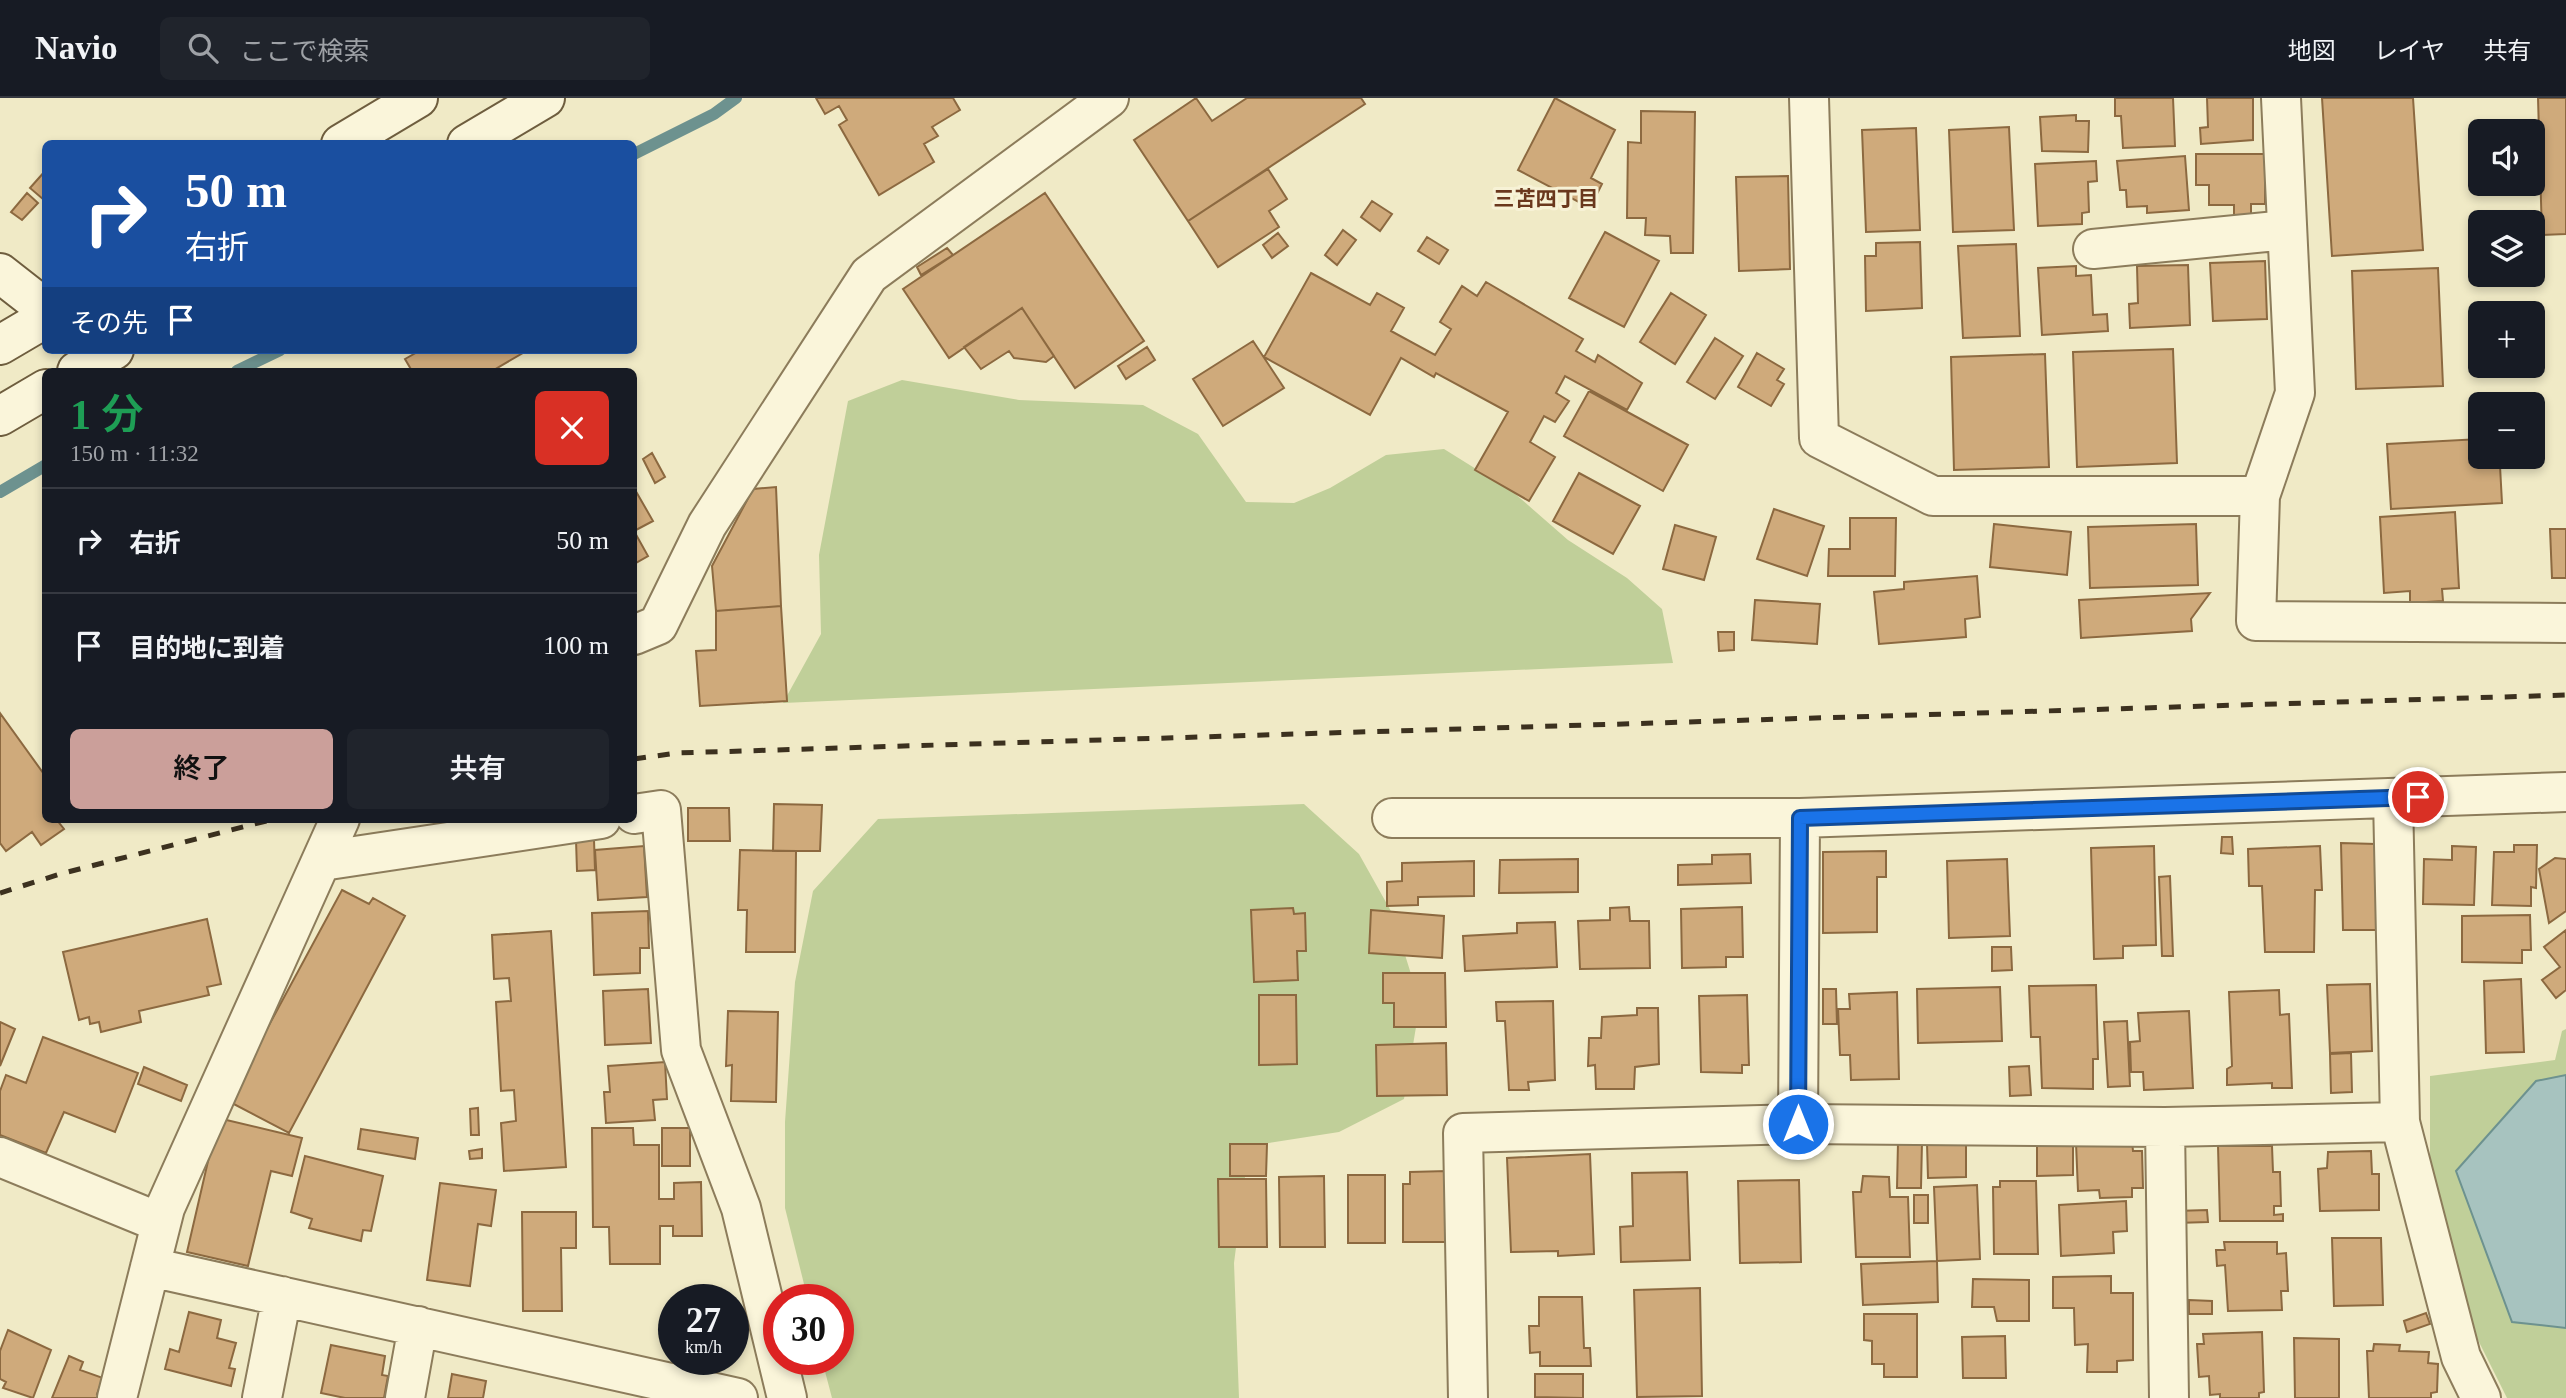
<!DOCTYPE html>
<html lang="ja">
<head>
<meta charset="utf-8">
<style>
	:root { --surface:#171b24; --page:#20242c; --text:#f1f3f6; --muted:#9ea1a6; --line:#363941; --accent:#cb9f9a }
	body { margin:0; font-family:"Times New Roman","Noto Sans JP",serif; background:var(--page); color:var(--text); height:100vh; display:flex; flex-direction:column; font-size:26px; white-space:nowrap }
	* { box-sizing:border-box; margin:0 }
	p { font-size:23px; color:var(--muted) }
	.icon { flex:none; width:38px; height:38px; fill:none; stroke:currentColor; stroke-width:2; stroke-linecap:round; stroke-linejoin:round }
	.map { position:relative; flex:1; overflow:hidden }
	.panel { position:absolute; left:42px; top:270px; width:595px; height:455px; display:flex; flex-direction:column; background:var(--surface); border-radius:10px; box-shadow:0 4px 10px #0003 }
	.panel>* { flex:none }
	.banner { position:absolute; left:42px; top:42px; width:595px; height:214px; border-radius:10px; box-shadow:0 4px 10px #0003; background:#1a4fa0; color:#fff; overflow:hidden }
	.controls { position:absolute; left:2468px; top:21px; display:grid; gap:14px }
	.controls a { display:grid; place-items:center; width:77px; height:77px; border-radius:10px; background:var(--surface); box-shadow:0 4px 10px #0003; font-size:35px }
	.speed { position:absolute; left:658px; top:1186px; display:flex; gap:14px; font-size:35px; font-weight:700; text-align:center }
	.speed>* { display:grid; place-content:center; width:91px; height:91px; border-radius:50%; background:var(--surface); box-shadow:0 4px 10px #0003; line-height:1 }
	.speed small { font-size:18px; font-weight:400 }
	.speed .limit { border:10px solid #d22; background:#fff; color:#111 }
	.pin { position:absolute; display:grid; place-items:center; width:60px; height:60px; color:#fff; margin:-30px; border:4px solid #fff; border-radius:50%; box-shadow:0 2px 7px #0007 }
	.me { position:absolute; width:77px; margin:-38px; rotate:0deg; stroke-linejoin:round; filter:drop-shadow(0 0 5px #0008) }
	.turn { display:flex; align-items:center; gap:24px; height:147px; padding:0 28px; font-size:32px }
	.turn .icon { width:91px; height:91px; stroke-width:2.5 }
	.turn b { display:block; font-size:49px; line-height:60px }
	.then { display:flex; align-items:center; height:66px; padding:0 28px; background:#0003; gap:14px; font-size:26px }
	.round { display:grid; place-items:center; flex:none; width:74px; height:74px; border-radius:10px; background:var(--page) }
	.head { display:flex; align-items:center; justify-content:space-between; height:119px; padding:0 28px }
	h1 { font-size:42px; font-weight:600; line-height:52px; color:#1e9e55 }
	.cta { display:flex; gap:14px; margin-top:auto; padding:14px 28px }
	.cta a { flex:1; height:80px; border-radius:10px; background:var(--accent); color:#111; font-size:28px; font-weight:600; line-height:80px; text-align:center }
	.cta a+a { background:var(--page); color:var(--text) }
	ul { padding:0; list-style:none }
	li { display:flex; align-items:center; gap:21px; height:105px; padding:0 28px; border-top:2px solid var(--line) }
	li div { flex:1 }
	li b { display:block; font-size:26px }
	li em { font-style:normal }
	header { display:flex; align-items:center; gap:42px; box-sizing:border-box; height:98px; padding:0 35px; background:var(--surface); border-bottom:2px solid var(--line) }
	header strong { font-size:33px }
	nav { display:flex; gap:38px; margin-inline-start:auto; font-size:24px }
	.search { width:490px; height:63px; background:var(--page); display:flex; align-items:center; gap:18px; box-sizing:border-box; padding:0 24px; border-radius:10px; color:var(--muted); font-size:26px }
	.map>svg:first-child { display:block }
</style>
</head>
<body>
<header>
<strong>Navio</strong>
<div class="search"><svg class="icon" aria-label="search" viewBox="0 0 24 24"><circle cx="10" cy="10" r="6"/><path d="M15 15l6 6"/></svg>ここで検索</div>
<nav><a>地図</a><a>レイヤ</a><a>共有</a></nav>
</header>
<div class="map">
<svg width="2566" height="1300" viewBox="0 0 2566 1300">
	<rect width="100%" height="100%" fill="#f0eac6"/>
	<path fill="#c0cf99" d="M902 282 1019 302 1143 307 1198 336 1246 404 1294 405 1330 390 1386 357 1444 351 1513 394 1568 442 1627 480 1662 511 1673 565 783 605 821 536 819 457 848 303Z
		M1304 706 1359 756 1392 815 1420 905 1404 1001 1339 1034 1249 1048 1234 1165 1239 1300H832L822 1262H838V1202H808L785 1110V1024L795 884 813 793 878 721Z
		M2566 931V1300H2507L2470 1226 2430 1061V978L2555 962 2562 933Z"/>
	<path fill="#a7c3bf" stroke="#6d928f" stroke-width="2" d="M2566 977V1230L2512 1224 2456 1073 2536 983Z"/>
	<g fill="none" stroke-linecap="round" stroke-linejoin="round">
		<path stroke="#6d928f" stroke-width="12" d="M634 56 714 16 736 0
			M237 273 280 252
			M0 394 46 367"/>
	</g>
	<path fill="#cfaa7b" stroke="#8c6940" stroke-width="2" d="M816 0H953L960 12 932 29 938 38 924 46 934 64 879 97 839 27 847 22 839 8 825 16Z
		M1196 0 1212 23 1247 0H1361L1365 6 1188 123 1134 42Z
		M1555 0 1615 32 1591 80 1602 86 1590 110 1518 72Z
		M2115 0H2173L2175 48 2123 50 2121 18H2115Z
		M2207 0H2253V42L2201 46 2200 30 2208 29Z
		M2322 0H2413L2423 152 2332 158Z
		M2538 0H2566V136L2542 137Z
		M1641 13 1695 14 1693 155H1671L1670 138 1645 137 1646 120H1627L1628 44 1641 45Z
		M2076 17V23H2089L2088 54 2042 53 2040 19Z
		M2009 29 2014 132 1953 134 1949 32Z
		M1916 30 1920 132 1866 134 1862 32Z
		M2196 56H2265V106H2251V117L2234 118V107H2209V87H2196Z
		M2185 58 2189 112 2147 115V108L2127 109 2126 92H2120L2117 63Z
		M2096 63 2097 83 2088 84 2089 114 2082 115V126L2038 128 2035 66Z
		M1268 71 1287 101 1269 113 1279 129 1218 169 1188 123Z
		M46 72V100L44 102 30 90Z
		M1788 78 1790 171 1739 173 1736 79Z
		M27 95 38 105 22 122 11 114Z
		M1045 95 1144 243 1075 290 1022 210 949 260 903 191Z
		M1372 103 1392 116 1380 133 1361 119Z
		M1343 132 1356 142 1337 167 1325 157Z
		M1605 134 1659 163 1624 229 1569 200Z
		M1278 135 1288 148 1272 160 1263 147Z
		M1427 139 1448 152 1439 166 1418 153Z
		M1920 144 1922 210 1866 213 1865 158H1876V145Z
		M2016 146 2020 238 1963 240 1958 148Z
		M947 150 953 157 921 177 917 169Z
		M2265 163 2267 221 2213 223 2210 165Z
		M2188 167 2190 227 2130 230 2129 206 2138 205 2137 168Z
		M2076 168V178L2091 177 2093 217 2107 216 2108 233 2042 237 2038 170Z
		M2438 170 2443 288 2356 291 2352 173Z
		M1311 175 1370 207 1377 195 1404 210 1391 233 1435 257 1451 231 1440 224 1462 188 1477 198 1486 184 1583 241 1576 253 1595 264 1598 257 1642 285 1627 312 1565 278 1556 295 1569 303 1555 324 1544 318 1530 344 1555 359 1529 403 1475 372 1508 314 1436 275 1434 279 1401 260 1370 317 1264 259Z
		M1671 195 1706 217 1675 266 1640 244Z
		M1022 210 1054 258 1046 264 1014 260 1009 253 981 271 964 249Z
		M1715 240 1743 258 1715 301 1687 284Z
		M1253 243 1284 290 1223 328 1193 281Z
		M1147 249 1155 262 1126 281 1118 268Z
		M2173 251 2177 365 2077 369 2073 254Z
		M421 252H528L492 273H412L405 261Z
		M1757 255 1784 271 1777 282 1784 286 1771 308 1738 289Z
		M2045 256 2049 369 1954 372 1951 259Z
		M1589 293 1688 347 1663 393 1564 338Z
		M2480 341V359H2488L2489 369 2500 368 2502 405 2391 411 2387 346Z
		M652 355 665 379 655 385 643 361Z
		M1579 375 1640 408 1613 456 1553 423Z
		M776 389 781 508 716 513 712 468 753 391Z
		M634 390 653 423 634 433 648 458 634 466Z
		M1774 411 1824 428 1807 478 1757 461Z
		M2455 414 2459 490 2442 491 2443 503 2410 505V493L2384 495 2380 419Z
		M1850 420H1896L1895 478H1828L1829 451H1850Z
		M1994 426 2071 434 2067 477 1990 469Z
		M2196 426 2198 487 2090 490 2088 429Z
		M1675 427 1716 439 1704 482 1663 471Z
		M2550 431H2566V480H2552Z
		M1977 478 1980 519 1965 521 1966 539 1879 546 1874 494 1904 491V484Z
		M2210 495 2191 521 2192 533 2081 540 2079 502Z
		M1755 502 1820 506 1817 546 1752 542Z
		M781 508 787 603 700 608 696 553 716 552V513Z
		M1718 534H1734V552L1719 553Z
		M0 615 46 679V721H56L64 731 41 747 32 734 6 753 0 745Z
		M774 706 822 707 820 753H773Z
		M688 710H729L730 743H688Z
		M2222 739H2232L2233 756 2221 755Z
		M576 742H594L595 772 577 773Z
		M2341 745 2376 746 2377 832H2343Z
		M2514 747H2537L2536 790 2531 789V808L2492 807 2494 754H2514Z
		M644 748 647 799 598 802 595 752Z
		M2154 748 2156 847 2123 848V860L2094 861 2091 750Z
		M2320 748 2322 792H2315L2314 854H2265L2262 788H2249L2248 751Z
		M2452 748 2476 749 2474 807 2423 806 2424 761 2452 762Z
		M740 752 796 753 795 854H746L747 812H738Z
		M1886 753V779H1877V834L1823 835V754Z
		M1750 756 1751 785 1678 787V767L1712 766V757Z
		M2555 760 2566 761V813L2549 825 2539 771Z
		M1578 761V794L1499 795 1500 762Z
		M2007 761 2010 838 1949 840 1947 763Z
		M1474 763V798L1418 799V807L1387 808V784L1402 783V765Z
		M2170 778 2173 858H2162L2159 779Z
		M342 792 369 806 373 800 405 818 289 1035 228 1003Z
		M1629 809 1630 823H1649L1650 870 1580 871 1578 823 1610 822V810Z
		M1742 809 1743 859H1726V869L1682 870 1681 811Z
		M1293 810 1294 816 1305 815 1306 853H1297L1298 882 1254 884 1251 812Z
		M1371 812 1444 818 1442 860 1369 855Z
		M648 813 649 850H640V875L594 877 592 815Z
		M2530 817 2531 852H2522V865L2462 864V818Z
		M207 821 221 886 207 889 209 897 139 913 141 924 101 934 99 924 90 926 89 919 79 922 63 854Z
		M1555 824 1557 869 1465 873 1463 838 1517 835V825Z
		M2566 832V892L2556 900 2542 882 2560 869 2544 849Z
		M551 833 566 1069 504 1073 501 1025 516 1023 514 992 501 993 496 904 511 903 509 880 494 881 492 837Z
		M1992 849H2011L2012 872 1992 873Z
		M1383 875H1445L1446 929H1394V905H1383Z
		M2521 881 2524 954 2486 955 2484 883Z
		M2370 886 2372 953 2330 955 2327 887Z
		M2096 887 2098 961H2093V991L2042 990 2040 939H2031L2029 888Z
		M2000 889 2002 943 1918 945 1917 891Z
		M648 891 651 945 605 947 603 893Z
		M1823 891H1836L1837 926H1823Z
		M2279 892 2280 917 2289 916 2292 990H2272V985L2227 987V971L2232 968 2229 894Z
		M1897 894 1899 981 1851 982 1850 957H1840L1838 911H1850L1849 896Z
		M1259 897H1296L1297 966 1259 967Z
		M1747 897 1749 967H1742V975L1701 974 1699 898Z
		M1553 903 1555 982 1528 984 1529 992H1509L1505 923H1497L1496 904Z
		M1637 910H1658L1659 966 1635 969 1634 991H1596L1595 967 1588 968 1589 940H1601L1602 919 1637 917Z
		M728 913 778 914 776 1004 731 1003 732 967 726 968Z
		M2189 913 2193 990 2144 992 2143 974H2131L2130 944 2140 943 2138 915Z
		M2127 923 2130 988 2108 989 2104 924Z
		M0 924 15 931 0 968Z
		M43 939 138 975 115 1034 64 1014 46 1055 0 1037V993L6 977 26 985Z
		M1446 945 1447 997 1377 998 1376 947Z
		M2351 955 2352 994 2331 995 2330 956Z
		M665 964 667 1001 653 1002 655 1022 606 1025 604 994H610L608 968Z
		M2029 968 2031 997 2010 998 2009 969Z
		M144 969 187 987 181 1003 138 986Z
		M478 1010 479 1037H471L470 1011Z
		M218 1020 302 1040 292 1078 271 1073 248 1168 187 1154Z
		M592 1030H633L634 1047H659V1101H674V1085L701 1084 702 1138H673V1128H660V1166H610L609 1129H593Z
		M662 1030H690V1068H662Z
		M361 1031 418 1040 415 1061 358 1051Z
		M2073 1042V1077L2037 1078V1043Z
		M2132 1043 2133 1053H2142L2143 1090H2132V1099L2100 1100 2099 1092 2078 1093 2076 1045Z
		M1898 1044H1922L1921 1090H1897Z
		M1927 1045H1966V1079L1928 1080Z
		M1230 1046H1267L1266 1078H1230Z
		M2218 1048H2272L2273 1074H2280L2281 1108H2274V1117L2283 1116V1123H2220Z
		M482 1051V1060L470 1061 469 1053Z
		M2371 1053 2372 1076H2379V1112L2320 1113 2318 1071 2327 1070 2328 1054Z
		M1590 1056 1594 1156 1558 1158V1153L1511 1154 1507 1060Z
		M305 1058 383 1078 371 1133 363 1132 361 1143 309 1130 312 1121 291 1114Z
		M1447 1073 1448 1144H1403V1086H1410V1074Z
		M1687 1074 1690 1162 1621 1164 1620 1129 1633 1128 1632 1075Z
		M1348 1077H1385V1145H1348Z
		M1324 1078 1325 1149H1280L1279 1079Z
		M1863 1078 1889 1079 1890 1099H1908L1910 1159H1856L1853 1094H1861Z
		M1218 1081H1266L1267 1149H1219Z
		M1799 1082 1801 1164 1740 1165 1738 1083Z
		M2000 1083H2036L2038 1156H1994L1993 1089H2000Z
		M440 1085 496 1092 491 1128 478 1126 470 1188 427 1182Z
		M1977 1087 1980 1161 1937 1163 1934 1089Z
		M1914 1097H1928V1125H1914Z
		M2126 1103 2127 1133 2113 1134 2114 1155 2061 1158 2059 1107Z
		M2207 1112 2208 1124 2176 1125 2175 1113Z
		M522 1114H576V1150H561L562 1213H523Z
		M2332 1140H2381L2383 1207 2334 1208Z
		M2224 1144H2277V1156L2286 1155 2288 1193H2281L2282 1212 2228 1213 2225 1167 2217 1168 2216 1152H2225Z
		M1937 1163 1938 1204 1863 1207 1861 1166Z
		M2111 1178V1195H2133V1262L2117 1263V1274H2087L2088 1246 2075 1247 2074 1210H2053V1179Z
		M1973 1181 2029 1182V1223H1997L1994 1209H1972Z
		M1700 1190 1702 1298 1637 1299 1634 1192Z
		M1539 1199H1582L1584 1250H1590L1591 1268H1540V1254L1530 1255 1529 1228H1539Z
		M2189 1202 2212 1203V1216H2189Z
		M189 1214 221 1222 217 1240 236 1245 229 1270 235 1271 231 1288 165 1271 170 1251 179 1254Z
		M2426 1215 2430 1226 2407 1234 2404 1223Z
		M1864 1216H1917V1279H1884V1266H1872V1243L1864 1242Z
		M8 1232 51 1252 33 1300 3 1290 6 1284 0 1281V1253Z
		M2262 1234 2264 1294 2259 1295V1300H2220V1296L2210 1297 2209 1278 2199 1279 2197 1246H2204L2203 1236Z
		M2005 1238 2006 1280H1963L1962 1239Z
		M2294 1240 2339 1241V1300H2295Z
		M2374 1246 2400 1247 2399 1253 2429 1254 2428 1265 2438 1266 2437 1294 2431 1295V1300H2369L2367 1253H2373Z
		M331 1247 385 1258 382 1277 388 1278 384 1300H345L321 1295Z
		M69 1258 83 1264 80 1272 103 1280 97 1296 100 1298 99 1300H52Z
		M452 1276 486 1283 483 1300H448Z
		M1535 1276H1583V1300L1535 1299Z"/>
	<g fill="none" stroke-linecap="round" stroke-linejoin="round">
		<defs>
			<path id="street" d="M1809 0 1819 340 1933 398H2260
				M2281 0 2295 295 2260 398 2256 523 2566 525
				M2093 151 2287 132
				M634 537 658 527 707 427 869 177 1109 0
				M2393 700 2400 1024 2461 1259 2481 1300
				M634 716 661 712 681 952 741 1110 787 1300
				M1392 720H1800L2566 694
				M322 763 601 721
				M1798 1026 1800 720
				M2165 1029 2400 1024
				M0 1059 161 1125
				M150 1169 738 1300
				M117 1300 165 1110 340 721
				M262 1300 282 1198
				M405 1300 418 1228
				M1468 1300 1463 1035 1798 1026 2165 1029 2169 1300"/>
			<path id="secondary" d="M341 46 418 0
				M467 46 545 0
				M0 175 46 211
				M0 247 46 220
				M77 273 114 252
				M0 318 46 291"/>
		</defs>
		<use href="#street" stroke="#8c7c5b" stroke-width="42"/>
		<use href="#secondary" stroke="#6e5d3e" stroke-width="42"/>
		<use href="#street" stroke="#faf5da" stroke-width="38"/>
		<use href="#secondary" stroke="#faf5da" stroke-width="38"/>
		<path stroke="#3c311f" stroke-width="5" stroke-dasharray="12 12" stroke-linecap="butt" d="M634 661 677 655 2566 597
			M0 795 60 776 274 721"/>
	</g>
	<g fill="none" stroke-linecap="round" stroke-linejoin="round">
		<defs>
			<path id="route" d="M1798 1026 1800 720 2418 699"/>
		</defs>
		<use href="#route" stroke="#114b97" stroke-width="18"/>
		<use href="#route" stroke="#1a73e8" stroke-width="12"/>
	</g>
	<g text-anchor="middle" stroke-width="6" stroke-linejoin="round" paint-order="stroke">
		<g font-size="21" font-weight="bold" fill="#6a381d" stroke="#f7f2d6">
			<text x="1546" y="108">三苫四丁目</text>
		</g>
	</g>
</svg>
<div class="controls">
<a><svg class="icon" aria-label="sound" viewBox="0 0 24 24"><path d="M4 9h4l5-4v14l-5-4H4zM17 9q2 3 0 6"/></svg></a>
<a><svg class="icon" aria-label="layers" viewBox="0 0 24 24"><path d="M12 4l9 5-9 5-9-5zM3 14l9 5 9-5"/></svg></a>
<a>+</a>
<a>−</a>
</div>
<div class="speed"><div>27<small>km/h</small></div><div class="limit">30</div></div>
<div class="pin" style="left:2418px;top:699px;background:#d93025"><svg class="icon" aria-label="arrive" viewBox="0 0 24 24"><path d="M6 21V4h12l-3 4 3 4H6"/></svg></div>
<svg class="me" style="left:1798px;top:1026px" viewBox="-20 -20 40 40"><circle r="17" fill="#1a73e8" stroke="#fff" stroke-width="3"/><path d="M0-11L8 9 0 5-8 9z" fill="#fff"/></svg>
<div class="banner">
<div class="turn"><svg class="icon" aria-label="right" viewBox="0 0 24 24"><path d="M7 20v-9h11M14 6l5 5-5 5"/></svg><div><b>50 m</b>右折</div></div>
<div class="then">その先<svg class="icon" aria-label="arrive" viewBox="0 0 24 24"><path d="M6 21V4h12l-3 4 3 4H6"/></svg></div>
</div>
<section class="panel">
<div class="head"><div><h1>1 分</h1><p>150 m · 11:32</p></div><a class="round" style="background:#d93025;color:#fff"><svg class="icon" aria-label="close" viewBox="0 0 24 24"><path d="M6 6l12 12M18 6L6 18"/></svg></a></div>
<ul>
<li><svg class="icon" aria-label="right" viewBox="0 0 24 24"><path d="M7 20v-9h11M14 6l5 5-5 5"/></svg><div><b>右折</b></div><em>50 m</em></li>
<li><svg class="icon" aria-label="arrive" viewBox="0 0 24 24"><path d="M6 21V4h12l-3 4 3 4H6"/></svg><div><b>目的地に到着</b></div><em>100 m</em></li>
</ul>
<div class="cta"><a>終了</a><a>共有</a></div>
</section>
</div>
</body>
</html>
